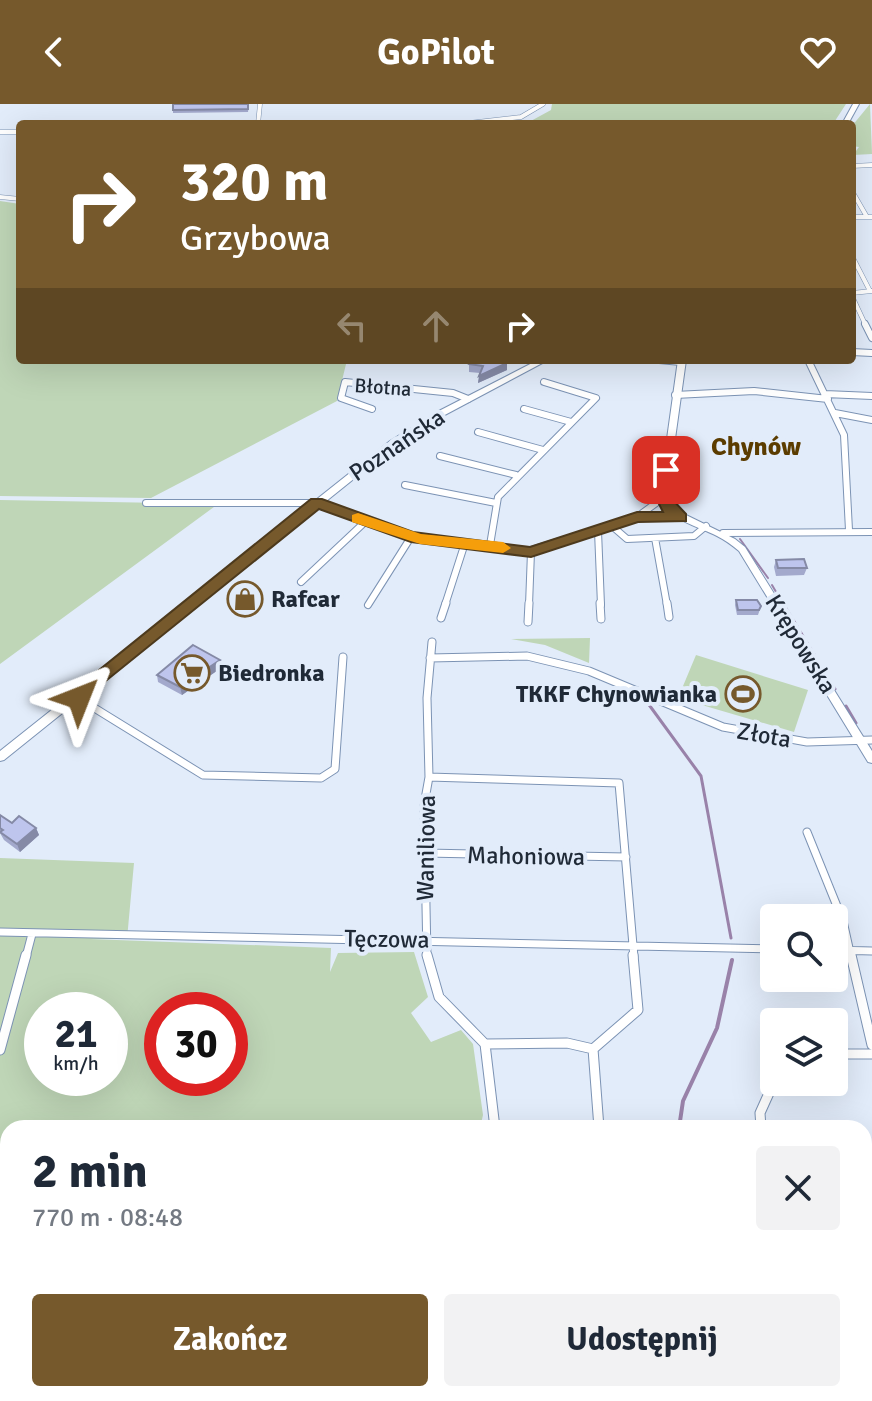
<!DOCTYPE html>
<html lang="pl">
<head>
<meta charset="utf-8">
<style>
	:root { --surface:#fff; --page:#f2f2f3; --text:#1f2937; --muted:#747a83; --accent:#76592c }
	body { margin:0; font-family:Signika,sans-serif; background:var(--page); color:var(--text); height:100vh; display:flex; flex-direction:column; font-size:30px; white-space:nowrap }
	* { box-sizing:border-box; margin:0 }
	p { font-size:26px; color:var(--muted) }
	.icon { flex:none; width:44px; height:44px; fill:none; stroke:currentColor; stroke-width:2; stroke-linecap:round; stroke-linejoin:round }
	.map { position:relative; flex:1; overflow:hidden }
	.drawer { position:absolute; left:0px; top:1016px; width:872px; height:282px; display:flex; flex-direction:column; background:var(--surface); border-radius:24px 24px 0 0; box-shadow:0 8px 32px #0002 }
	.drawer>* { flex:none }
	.guide { position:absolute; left:16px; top:16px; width:840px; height:244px; border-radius:8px; box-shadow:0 8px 32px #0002; background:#76592c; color:#fff; overflow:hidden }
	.buttons { position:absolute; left:760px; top:800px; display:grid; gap:16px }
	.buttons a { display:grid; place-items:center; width:88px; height:88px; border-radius:8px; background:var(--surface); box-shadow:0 8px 32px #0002; font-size:40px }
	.speed { position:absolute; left:24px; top:888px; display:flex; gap:16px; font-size:40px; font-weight:700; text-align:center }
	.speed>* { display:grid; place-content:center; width:104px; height:104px; border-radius:50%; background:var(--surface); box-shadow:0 8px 32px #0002; line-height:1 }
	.speed small { font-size:20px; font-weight:400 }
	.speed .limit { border:12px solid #d22; background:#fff; color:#111 }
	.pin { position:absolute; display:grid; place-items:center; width:68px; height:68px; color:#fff; margin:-34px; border-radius:16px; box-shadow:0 4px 12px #0006 }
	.me { position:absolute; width:88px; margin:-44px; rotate:45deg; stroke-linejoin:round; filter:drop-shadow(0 0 6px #0008) }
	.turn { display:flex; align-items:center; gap:28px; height:168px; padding:0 32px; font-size:36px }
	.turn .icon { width:104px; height:104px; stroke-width:2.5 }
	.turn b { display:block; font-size:56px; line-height:68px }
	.lanes { display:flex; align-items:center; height:76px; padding:0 32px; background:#0003; justify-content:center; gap:40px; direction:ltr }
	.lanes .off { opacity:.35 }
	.round { display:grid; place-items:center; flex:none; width:84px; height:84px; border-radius:8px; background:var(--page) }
	.overview { display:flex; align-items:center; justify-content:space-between; height:136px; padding:0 32px }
	h1 { font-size:48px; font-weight:700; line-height:60px }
	.button { display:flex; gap:16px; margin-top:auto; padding:16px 32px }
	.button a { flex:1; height:92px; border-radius:8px; background:var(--accent); color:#fff; font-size:32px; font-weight:700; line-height:92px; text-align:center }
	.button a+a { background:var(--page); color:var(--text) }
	header { display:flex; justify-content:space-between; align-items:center; height:104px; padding:0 32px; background:var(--accent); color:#fff; font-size:36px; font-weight:700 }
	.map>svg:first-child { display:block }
</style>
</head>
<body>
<header><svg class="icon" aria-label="back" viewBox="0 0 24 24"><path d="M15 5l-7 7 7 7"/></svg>GoPilot<svg class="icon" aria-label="heart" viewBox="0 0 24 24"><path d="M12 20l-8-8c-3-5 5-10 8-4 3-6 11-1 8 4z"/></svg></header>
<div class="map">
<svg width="872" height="1297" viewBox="0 0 872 1297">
	<rect width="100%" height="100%" fill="#e2ecfa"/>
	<path fill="#bfd6b7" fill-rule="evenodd" d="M552 0H846L833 20 529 18 551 6Z
		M870 0 872 50 853 51 859 43 852 42V22Z
		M0 97 20 100V256H347L337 297 151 394 0 392Z
		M0 396 218 400 0 560Z
		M590 534 589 559 545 541 511 535Z
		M696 551 808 586 794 628 678 594Z
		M0 754 134 759 127 835H90L331 844 330 868 338 849 414 848 428 893 411 909 431 938 461 926 473 940 483 1011 480 1024H8V1290H185L174 1297H0ZM42 906H110V974H42ZM162 906H230V974H162Z"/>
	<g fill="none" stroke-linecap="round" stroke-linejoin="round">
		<path stroke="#9982a9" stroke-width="2" d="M740 435 768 474
			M772 481 779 493"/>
		<path stroke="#9982a9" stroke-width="3" d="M784 501 835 585
			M647 598 701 672 731 834
			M846 602 856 619"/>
		<path stroke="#9982a9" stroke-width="4" d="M679 1024 683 997 717 924 732 856
			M600 1297 605 1290"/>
		<defs>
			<path id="street-far3" d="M258 20 260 0
				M460 20 521 13 543 0
				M0 28H20
				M852 62 872 61
				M852 87 867 113
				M0 93 20 95
				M852 113H872
				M852 152 870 187
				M852 189 872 187
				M852 192 866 222"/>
			<path id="street-far2" d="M865 220 872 234
				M852 248 872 249
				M659 256 681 258
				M808 256 844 331 849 426
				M825 290 872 292
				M675 291 754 287 828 295
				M372 305 341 294 345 278 453 289 468 295
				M524 305 571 318
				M835 309 872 316
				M478 328 543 346
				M440 352 516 371
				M405 381 496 399
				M146 399H317L411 433 524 448 637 413 663 394
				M639 413 681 414
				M612 422 627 435 694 432 706 422
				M598 427 601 501
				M723 429 872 428
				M655 434 667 501
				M490 441 498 393 596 294 544 278
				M301 478 366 417
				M368 501 411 433
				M445 501 465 439
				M529 501 531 448"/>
			<path id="street-far1" d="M600 499 601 515
				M667 499 669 513
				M441 514 446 499
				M528 518 529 499
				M430 554 527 552 589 567 723 623 807 638 872 636
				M75 592 203 671 321 674 335 665 343 553
				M429 673 619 679 634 853
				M807 728 843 817 851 853
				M426 749 626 753
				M0 828 774 845
				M834 846 872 847
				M26 853 32 830
				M427 853 424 701 429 673 427 594 432 538"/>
			<path id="street" d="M427 851 439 893 485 940 495 1024
				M851 851 872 941
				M485 940 567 939 593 945
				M0 946 26 851
				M834 950H872
				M599 1024 593 945 638 906 633 851
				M761 1024 760 1009 774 978
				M864 1091 872 1092
				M864 1229H872
				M488 1290V1297
				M678 1290V1297
				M818 1290 819 1297
				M103 1297 114 1290
				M183 1297 184 1290
				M334 1297 335 1290"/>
			<path id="secondary" d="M853 0H859L848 20H842Z
				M538 256H548L441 313 396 341 4 656 0 657V647L390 337 435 309Z
				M678 256H686L668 385 670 396 675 403 684 410 735 435 745 443 872 647V659L868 658 739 447C732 441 725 436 717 432 693 420 664 416 660 385Z"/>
		</defs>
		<use href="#street-far3" stroke="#7c93b4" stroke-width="5"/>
		<use href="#street-far2" stroke="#7c93b4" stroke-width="8"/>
		<use href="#street-far1" stroke="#7c93b4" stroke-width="9"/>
		<use href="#street" stroke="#7c93b4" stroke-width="11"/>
		<use href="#secondary" stroke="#7c93b4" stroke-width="2"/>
		<use href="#street-far3" stroke="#fff" stroke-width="4"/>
		<use href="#street-far2" stroke="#fff" stroke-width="6"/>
		<use href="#street-far1" stroke="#fff" stroke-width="7"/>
		<use href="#street" stroke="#fff" stroke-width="9"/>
		<use href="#secondary" fill="#fff" fill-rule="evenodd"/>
	</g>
	<path fill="#a3a9cc" d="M173 0H249L248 8 173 9Z
		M507 259V266L478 279 480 269 469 268V260Z
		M776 456 807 464 804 471 776 472 774 463Z
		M736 496 761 502 758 511H737L735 501Z
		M220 556 221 564 182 591 158 578 157 571Z
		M0 711 12 719 36 724 39 731 20 748 4 736 0 729Z
		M788 874H822L823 877 819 884 790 883Z"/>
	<path fill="#858aa6" d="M507 259V266L478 279 479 272Z
		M220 556 221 564 182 591 180 583Z
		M36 724 39 731 20 748 17 740Z"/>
	<path fill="#bec5ed" stroke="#858aa6" stroke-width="2" d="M173 0H248V5L173 6Z
		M471 256H490L507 259 479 272 483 262 469 260Z
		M804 455 807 464H778L776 456Z
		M736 496H757L761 502 759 506H738Z
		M193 541 220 556 180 583 157 571Z
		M0 711 12 719 19 712 36 724 17 740 0 728 3 726 0 724Z
		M792 874H822L823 877 793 876Z"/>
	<path fill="#76592c" stroke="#4d3a1d" stroke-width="2" d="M666 361 674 366 671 394 686 410V417L638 418 531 453 411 438 319 405 87 592 85 599H73L67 592 311 395H322L413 428 530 443 637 408H663L656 394 659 366Z"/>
	<path fill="#f59e0b" d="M358 409 421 430 503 438 511 444 503 449 420 440 352 418V411Z"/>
	<defs>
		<symbol id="shop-ring" viewBox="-11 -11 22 22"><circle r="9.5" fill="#e2ecfa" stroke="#76592c" stroke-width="1.5"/><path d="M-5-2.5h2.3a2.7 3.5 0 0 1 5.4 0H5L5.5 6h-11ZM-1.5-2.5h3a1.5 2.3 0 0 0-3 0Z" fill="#76592c"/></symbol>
		<symbol id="supermarket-ring" viewBox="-11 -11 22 22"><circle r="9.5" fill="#e2ecfa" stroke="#76592c" stroke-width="1.5"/><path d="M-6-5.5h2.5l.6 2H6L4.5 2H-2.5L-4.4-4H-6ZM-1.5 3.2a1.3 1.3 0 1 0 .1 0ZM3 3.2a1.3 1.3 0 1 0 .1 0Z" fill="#76592c"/></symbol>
		<symbol id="stadium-ring" viewBox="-11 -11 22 22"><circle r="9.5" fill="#e2ecfa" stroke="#76592c" stroke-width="1.5"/><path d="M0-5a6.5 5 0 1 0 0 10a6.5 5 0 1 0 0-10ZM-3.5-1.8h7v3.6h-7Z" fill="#76592c"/></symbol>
	</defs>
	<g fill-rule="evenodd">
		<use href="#shop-ring" x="225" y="475" width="40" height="40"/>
		<use href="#supermarket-ring" x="172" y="549" width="40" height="40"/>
		<use href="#stadium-ring" x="723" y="570" width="40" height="40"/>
	</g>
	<g text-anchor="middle" stroke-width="8" stroke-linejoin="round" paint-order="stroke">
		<g font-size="20" fill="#202a37" stroke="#e2ecfa">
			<text transform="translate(383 283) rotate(4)" y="7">Błotna</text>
		</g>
		<g font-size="24" fill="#202a37" stroke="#e2ecfa">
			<text transform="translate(397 341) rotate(-34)" y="8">Poznańska</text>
			<text transform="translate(801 540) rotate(58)" y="8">Krępowska</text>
			<text transform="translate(764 631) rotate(10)" y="8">Złota</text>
			<text transform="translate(426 744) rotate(-89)" y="8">Waniliowa</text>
			<text transform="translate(526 752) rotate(1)" y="8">Mahoniowa</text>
			<text transform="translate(387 835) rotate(1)" y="8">Tęczowa</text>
		</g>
		<g font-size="24" font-weight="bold" fill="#202a37" stroke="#e2ecfa" text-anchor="start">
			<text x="271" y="503">Rafcar</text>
			<text x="218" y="577">Biedronka</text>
			<text x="717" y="598" text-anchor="end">TKKF Chynowianka</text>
		</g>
		<g font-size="26" font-weight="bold" fill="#5b3c00" stroke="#e2ecfa">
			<text x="756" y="351">Chynów</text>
		</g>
	</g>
</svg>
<div class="buttons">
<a><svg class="icon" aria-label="search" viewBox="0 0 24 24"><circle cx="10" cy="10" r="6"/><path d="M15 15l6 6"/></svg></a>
<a><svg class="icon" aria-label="layers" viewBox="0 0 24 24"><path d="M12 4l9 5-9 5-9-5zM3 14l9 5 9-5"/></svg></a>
</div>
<div class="speed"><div>21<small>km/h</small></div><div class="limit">30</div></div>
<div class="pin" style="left:666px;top:366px;background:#d93025"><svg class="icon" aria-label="arrive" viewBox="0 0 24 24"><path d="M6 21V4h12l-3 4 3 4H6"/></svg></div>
<svg class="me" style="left:79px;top:594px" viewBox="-20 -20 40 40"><path d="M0-17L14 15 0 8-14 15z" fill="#76592c" stroke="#fff" stroke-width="4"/></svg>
<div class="guide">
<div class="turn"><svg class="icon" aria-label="right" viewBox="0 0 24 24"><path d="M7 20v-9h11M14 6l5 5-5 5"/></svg><div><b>320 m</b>Grzybowa</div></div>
<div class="lanes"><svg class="icon off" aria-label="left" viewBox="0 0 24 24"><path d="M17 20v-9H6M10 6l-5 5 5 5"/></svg><svg class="icon off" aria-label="ahead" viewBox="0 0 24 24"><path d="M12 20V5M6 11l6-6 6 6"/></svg><svg class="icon" aria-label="right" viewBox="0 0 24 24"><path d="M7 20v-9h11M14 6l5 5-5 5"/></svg></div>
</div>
<section class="drawer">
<div class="overview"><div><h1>2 min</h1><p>770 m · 08:48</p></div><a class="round"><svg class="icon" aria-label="close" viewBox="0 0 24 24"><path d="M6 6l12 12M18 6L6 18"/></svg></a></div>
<div class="button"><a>Zakończ</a><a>Udostępnij</a></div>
</section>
</div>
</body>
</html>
